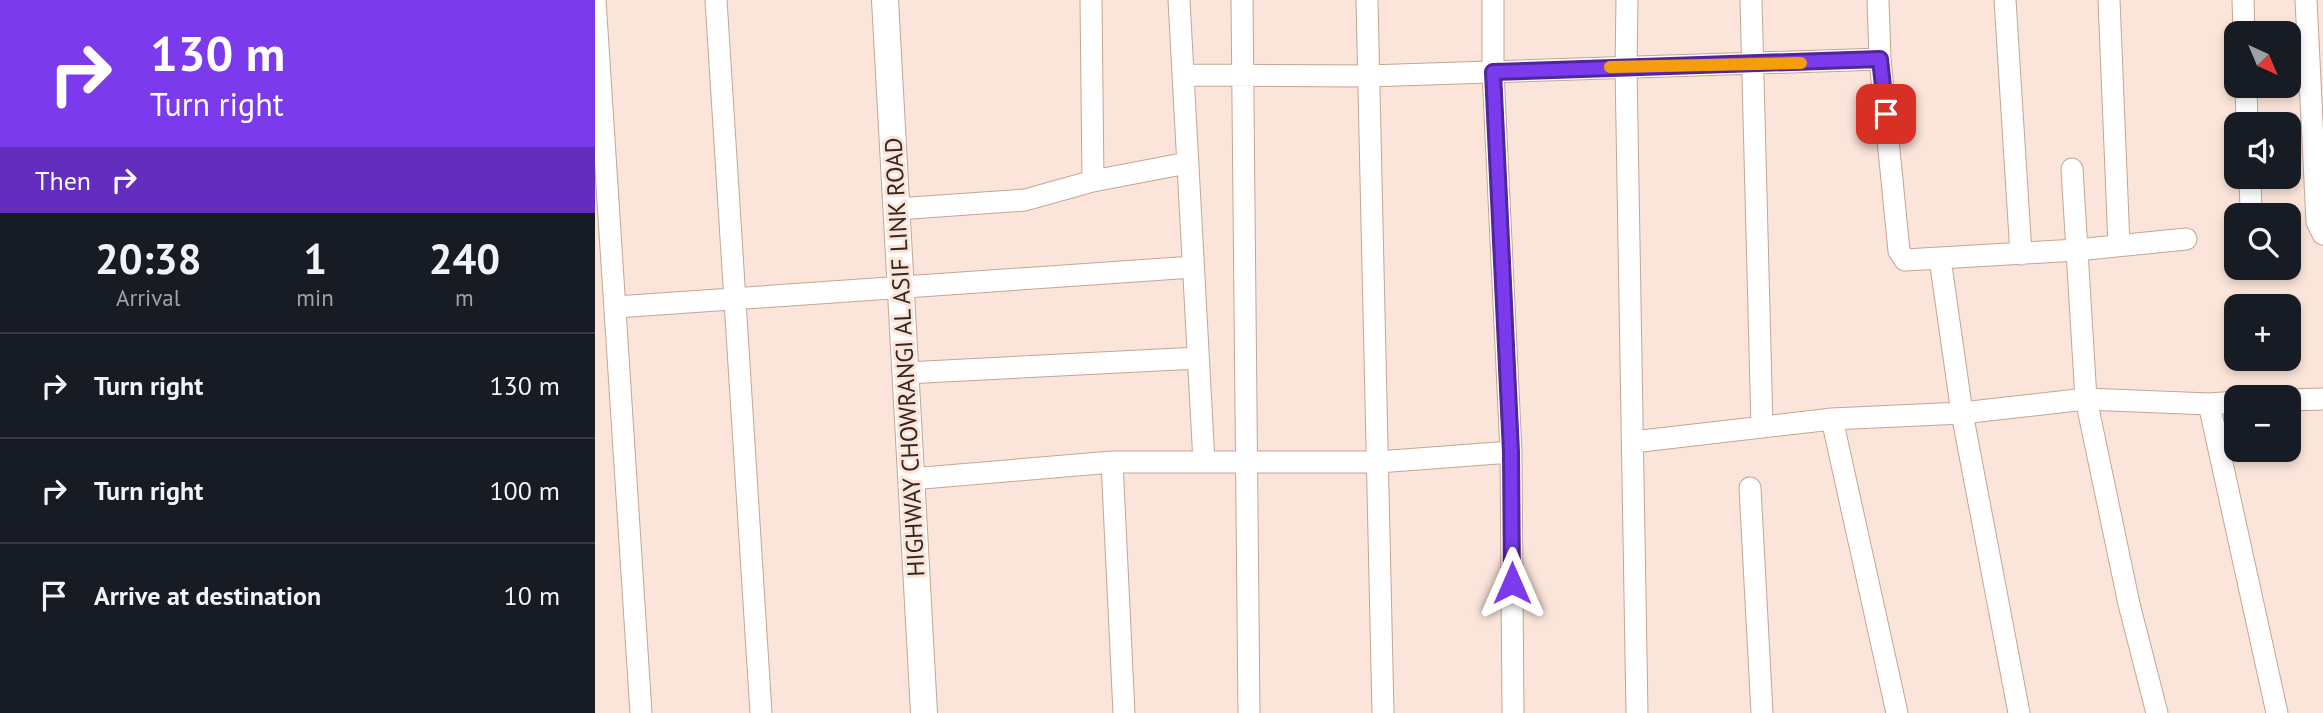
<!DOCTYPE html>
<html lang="en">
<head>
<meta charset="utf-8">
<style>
	:root { --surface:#171b24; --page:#242831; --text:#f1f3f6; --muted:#9ea1a6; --line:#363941 }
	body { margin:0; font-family:"PT Sans",sans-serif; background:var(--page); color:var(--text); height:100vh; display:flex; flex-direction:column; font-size:26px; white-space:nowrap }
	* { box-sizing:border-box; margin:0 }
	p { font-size:23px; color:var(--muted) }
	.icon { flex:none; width:38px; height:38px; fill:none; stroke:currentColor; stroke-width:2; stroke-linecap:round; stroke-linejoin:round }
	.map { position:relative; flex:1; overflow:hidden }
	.sheet { display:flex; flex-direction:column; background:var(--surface); width:595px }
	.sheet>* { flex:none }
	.guide { background:#7c3aed; color:#fff; overflow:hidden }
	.needle { width:46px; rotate:136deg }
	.tools { position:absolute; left:1629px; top:21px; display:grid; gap:14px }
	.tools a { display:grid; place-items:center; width:77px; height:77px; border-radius:14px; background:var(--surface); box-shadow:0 4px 10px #0003; font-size:35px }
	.pin { position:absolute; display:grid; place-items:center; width:60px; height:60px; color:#fff; margin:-30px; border-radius:14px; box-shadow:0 4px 10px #0006 }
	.me { position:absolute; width:77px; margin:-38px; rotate:0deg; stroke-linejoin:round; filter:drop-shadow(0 0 5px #0008) }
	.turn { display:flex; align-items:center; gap:24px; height:147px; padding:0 35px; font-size:32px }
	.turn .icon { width:91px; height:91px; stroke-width:2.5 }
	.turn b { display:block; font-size:49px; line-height:60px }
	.then { display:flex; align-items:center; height:66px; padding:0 35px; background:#0003; gap:14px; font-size:26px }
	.eta { display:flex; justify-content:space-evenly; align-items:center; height:119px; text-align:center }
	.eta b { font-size:42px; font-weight:700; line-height:49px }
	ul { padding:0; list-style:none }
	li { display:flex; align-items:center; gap:21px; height:105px; padding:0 35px; border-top:2px solid var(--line) }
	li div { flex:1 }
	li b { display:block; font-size:26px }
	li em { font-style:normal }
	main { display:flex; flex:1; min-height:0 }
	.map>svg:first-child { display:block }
</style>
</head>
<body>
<main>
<section class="sheet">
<div class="guide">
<div class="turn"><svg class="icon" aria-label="right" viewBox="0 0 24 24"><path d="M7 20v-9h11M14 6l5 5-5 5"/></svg><div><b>130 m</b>Turn right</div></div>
<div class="then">Then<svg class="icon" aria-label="right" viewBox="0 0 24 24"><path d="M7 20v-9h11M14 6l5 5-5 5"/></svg></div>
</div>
<div class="eta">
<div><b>20:38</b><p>Arrival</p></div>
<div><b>1</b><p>min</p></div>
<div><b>240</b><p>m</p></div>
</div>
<ul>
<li><svg class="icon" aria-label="right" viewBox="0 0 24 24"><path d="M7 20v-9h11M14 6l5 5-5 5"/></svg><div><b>Turn right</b></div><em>130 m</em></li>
<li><svg class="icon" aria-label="right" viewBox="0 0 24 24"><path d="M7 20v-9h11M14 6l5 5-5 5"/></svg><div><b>Turn right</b></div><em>100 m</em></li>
<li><svg class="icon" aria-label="arrive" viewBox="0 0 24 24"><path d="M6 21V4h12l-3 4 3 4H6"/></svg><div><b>Arrive at destination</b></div><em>10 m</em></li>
</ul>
</section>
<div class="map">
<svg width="1728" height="713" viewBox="0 0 1728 713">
	<rect width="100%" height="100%" fill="#fbe5da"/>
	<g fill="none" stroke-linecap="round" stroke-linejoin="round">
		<defs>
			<path id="minor" d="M0 0 46 713
				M121 0 166 713
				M496 0 498 181
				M584 0 609 462
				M647 0 654 713
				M772 0 788 713
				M898 0V72L916 452 918 713
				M1032 0 1031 66 1042 713
				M1156 0 1167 427
				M1283 0 1285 59 1304 251 1310 260 1482 250 1591 239
				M1410 0 1426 254
				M1514 0 1524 245
				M1648 0 1649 33
				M1711 0 1722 222 1728 234
				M589 75 773 76 1285 59
				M1651 86 1652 124
				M1477 169 1491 399 1534 604 1562 713
				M1655 177 1656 211
				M302 209 430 200 498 181 592 163
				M1345 259 1367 413 1424 713
				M21 307 598 267
				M311 373 603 358
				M1694 400 1728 399
				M1614 404 1682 713
				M1237 419 1302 713
				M1038 442 1237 419 1367 413 1491 399 1614 404 1642 402
				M517 462 529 713
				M316 479 517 462H783L916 452
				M1155 488 1167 713"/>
			<path id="tertiary" d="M290 0 329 713"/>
		</defs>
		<use href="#minor" stroke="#c7a493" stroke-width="23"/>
		<use href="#tertiary" stroke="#c7a493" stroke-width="28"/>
		<use href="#minor" stroke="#fff" stroke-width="21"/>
		<use href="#tertiary" stroke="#fff" stroke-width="26"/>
	</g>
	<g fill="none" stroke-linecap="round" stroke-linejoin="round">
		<defs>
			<path id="route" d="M917 583 916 452 898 72 1285 59 1291 114"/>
		</defs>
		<use href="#route" stroke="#51269a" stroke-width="18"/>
		<use href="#route" stroke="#7c3aed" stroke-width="12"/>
		<path stroke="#f59e0b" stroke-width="12" d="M1015 67 1206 63"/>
	</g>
	<g text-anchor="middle" stroke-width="6" stroke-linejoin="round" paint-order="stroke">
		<g font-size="24" fill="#342720" stroke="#fbe5da">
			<text transform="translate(310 357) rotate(-93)" y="8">HIGHWAY CHOWRANGI AL ASIF LINK ROAD</text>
		</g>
	</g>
</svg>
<div class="tools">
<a><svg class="needle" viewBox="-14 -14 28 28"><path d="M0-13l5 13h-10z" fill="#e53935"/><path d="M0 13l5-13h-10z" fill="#9ea1a6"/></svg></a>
<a><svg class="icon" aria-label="sound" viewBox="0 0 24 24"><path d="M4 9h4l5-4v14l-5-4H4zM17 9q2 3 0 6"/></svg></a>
<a><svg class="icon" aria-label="search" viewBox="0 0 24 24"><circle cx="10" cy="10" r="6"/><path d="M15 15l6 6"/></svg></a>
<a>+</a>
<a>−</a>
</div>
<div class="pin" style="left:1291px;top:114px;background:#d93025"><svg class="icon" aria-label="arrive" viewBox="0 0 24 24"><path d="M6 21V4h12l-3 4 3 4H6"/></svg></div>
<svg class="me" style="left:917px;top:583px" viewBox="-20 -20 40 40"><path d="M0-17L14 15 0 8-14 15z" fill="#7c3aed" stroke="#fff" stroke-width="4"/></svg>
</div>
</main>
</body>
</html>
